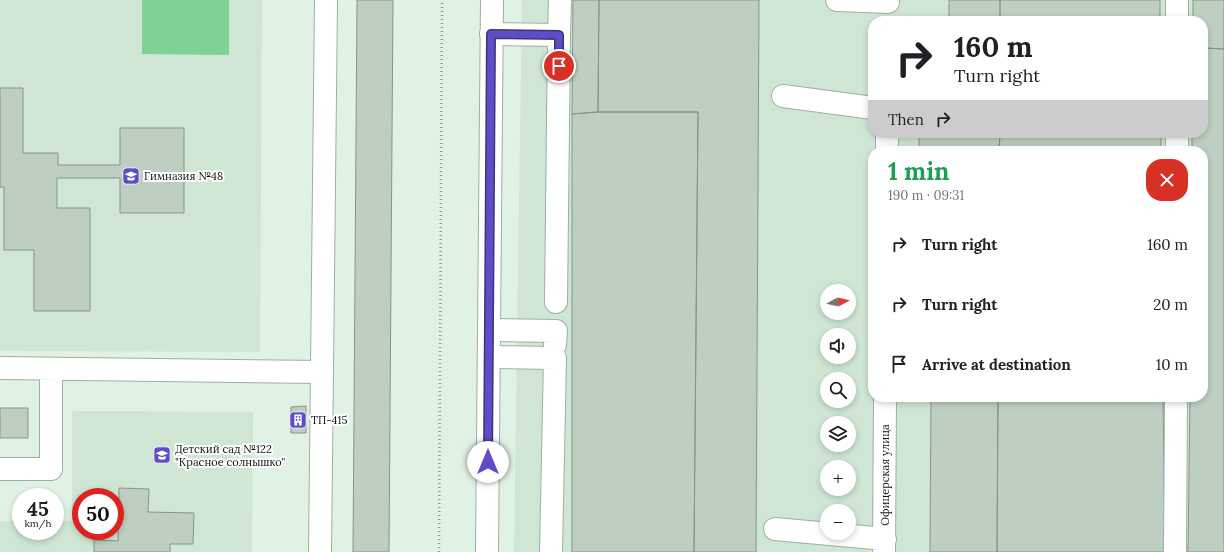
<!DOCTYPE html>
<html lang="en">
<head>
<meta charset="utf-8">
<style>
	:root { --surface:#fff; --page:#f6f6f6; --text:#202124; --muted:#757577 }
	body { margin:0; font-family:Lora,serif; background:var(--page); color:var(--text); height:100vh; display:flex; flex-direction:column; font-size:15px; white-space:nowrap }
	* { box-sizing:border-box; margin:0 }
	p { font-size:13px; color:var(--muted) }
	.icon { flex:none; width:22px; height:22px; fill:none; stroke:currentColor; stroke-width:2; stroke-linecap:round; stroke-linejoin:round }
	.map { position:relative; flex:1; overflow:hidden }
	.side { position:absolute; left:868px; top:146px; width:340px; height:256px; display:flex; flex-direction:column; background:var(--surface); border-radius:16px; box-shadow:0 2px 6px #0003 }
	.side>* { flex:none }
	.top-card { position:absolute; left:868px; top:16px; width:340px; height:122px; border-radius:16px; box-shadow:0 2px 6px #0003; background:#fff; color:var(--text); overflow:hidden }
	.needle { width:26px; rotate:82deg }
	.controls { position:absolute; left:820px; top:284px; display:grid; gap:8px }
	.controls a { display:grid; place-items:center; width:36px; height:36px; border-radius:50%; background:var(--surface); box-shadow:0 2px 6px #0003; font-size:20px }
	.speed { position:absolute; left:12px; top:488px; display:flex; gap:8px; font-size:20px; font-weight:700; text-align:center }
	.speed>* { display:grid; place-content:center; width:52px; height:52px; border-radius:50%; background:var(--surface); box-shadow:0 2px 6px #0003; line-height:1 }
	.speed small { font-size:10px; font-weight:400 }
	.speed .limit { border:6px solid #d22; background:#fff; color:#111 }
	.pin { position:absolute; display:grid; place-items:center; width:34px; height:34px; color:#fff; margin:-17px; border:2px solid #fff; border-radius:50%; box-shadow:0 1px 4px #0007 }
	.me { position:absolute; width:44px; margin:-22px; rotate:0deg; stroke-linejoin:round; filter:drop-shadow(0 0 3px #0008) }
	.turn { display:flex; align-items:center; gap:14px; height:84px; padding:0 20px; font-size:18px }
	.turn .icon { width:52px; height:52px; stroke-width:2.5 }
	.turn b { display:block; font-size:28px; line-height:34px }
	.then { display:flex; align-items:center; height:38px; padding:0 20px; background:#0003; gap:8px; font-size:15px }
	.round { display:grid; place-items:center; flex:none; width:42px; height:42px; border-radius:16px; background:var(--page) }
	.head { display:flex; align-items:center; justify-content:space-between; height:68px; padding:0 20px }
	h1 { font-size:24px; font-weight:700; line-height:30px; color:#1e9e55 }
	ul { padding:0; list-style:none }
	li { display:flex; align-items:center; gap:12px; height:60px; padding:0 20px }
	li div { flex:1 }
	li b { display:block; font-size:15px }
	li em { font-style:normal }
	.map>svg:first-child { display:block }
</style>
</head>
<body>
<div class="map">
<svg width="1224" height="552" viewBox="0 0 1224 552">
	<rect width="100%" height="100%" fill="#e0f2e4"/>
	<path fill="#cee6d3" fill-rule="evenodd" d="M0 0H262L260 352 0 351Z
		M522 0H1224V552H514ZM873 21H1203V133H873ZM873 151H1203V397H873ZM827 291H849V313H827ZM827 335H849V357H827ZM827 379H849V401H827ZM827 423H849V445H827ZM827 467H849V489H827ZM827 511H849V533H827Z
		M72 411 253 412 252 552H0V521H21V531H55V521H72ZM81 497H115V531H81Z"/>
	<path fill="#7fd196" d="M142 0H229V55L142 54Z"/>
	<path fill="#becfc1" stroke="#859689" d="M357 0H393L389 552H353Z
		M573 0H599L598 112 572 114Z
		M599 0H759L756 552H694L698 112H598Z
		M949 0H1000V21H949Z
		M1000 0H1160V21H1000Z
		M1193 0H1224V49L1203 48V21H1193Z
		M1203 48 1224 49V552H1188L1190 397H1203V151H1192V133H1203Z
		M0 88H23V153H58V165H120V128H184V213H120V178H57V208H90V311H34V250H4V187H0Z
		M598 112H698L694 552H572V114Z
		M919 133H1000L999 151H919Z
		M1000 133H1161V151H999Z
		M931 397H998L997 552H930Z
		M998 397H1163L1165 552H997Z
		M306 406V433H291V407Z
		M0 408H28V438H0Z
		M119 488 149 489 148 512 194 513 193 544H170V552H94V540L118 541Z"/>
	<g fill="none" stroke-linecap="round" stroke-linejoin="round">
		<defs>
			<path id="minor" d="M837 0 888 2
				M1177 21V0
				M491 34 559 35 556 302
				M559 35 560 0
				M783 96 873 108
				M887 151V133
				M1177 151V133
				M489 330 556 331 555 345
				M489 357 555 358 551 552
				M0 368 322 372
				M0 469H51V369
				M775 529 885 539
				M320 552 326 0
				M884 552 885 397
				M1175 552 1176 397"/>
			<path id="major" d="M487 552 492 0"/>
		</defs>
		<use href="#minor" stroke="#9fafa2" stroke-width="24"/>
		<use href="#major" stroke="#9fafa2" stroke-width="24"/>
		<path stroke="#8f9c92" stroke-width="2.5" stroke-dasharray="1 3" stroke-linecap="butt" d="M439 552 442 0"/>
		<use href="#minor" stroke="#fff" stroke-width="22"/>
		<use href="#major" stroke="#fff" stroke-width="22"/>
	</g>
	<g fill="none" stroke-linecap="round" stroke-linejoin="round">
		<defs>
			<path id="route" d="M488 462 491 34 559 35V66"/>
		</defs>
		<use href="#route" stroke="#3c3381" stroke-width="10"/>
		<use href="#route" stroke="#5d4ec6" stroke-width="7"/>
	</g>
	<defs>
		<symbol id="school-square" viewBox="-11 -11 22 22"><rect x="-9" y="-9" width="18" height="18" rx="4" fill="#5d4ec6" stroke="#fff"/><path d="M0-5L7-2L0 1L-7-2ZM-4 1L0 2.5L4 1V4Q0 6-4 4Z" fill="#fff"/></symbol>
		<symbol id="building-square" viewBox="-11 -11 22 22"><rect x="-9" y="-9" width="18" height="18" rx="4" fill="#5d4ec6" stroke="#fff"/><path d="M-4-6H4V6H1V3H-1V6H-4ZM-2.5-4.3h1.7v1.8h-1.7ZM.8-4.3h1.7v1.8H.8ZM-2.5-1h1.7V.8h-1.7ZM.8-1h1.7V.8H.8Z" fill="#fff"/></symbol>
	</defs>
	<g fill-rule="evenodd">
		<use href="#school-square" x="121" y="166" width="20" height="20"/>
		<use href="#building-square" x="288" y="410" width="20" height="20"/>
		<use href="#school-square" x="152" y="445" width="20" height="20"/>
	</g>
	<g text-anchor="middle" stroke-width="4" stroke-linejoin="round" paint-order="stroke">
		<g font-size="11" fill="#0d130e" stroke="#fff" text-anchor="start">
			<text x="144" y="180">Гимназия №48</text>
			<text x="311" y="424">ТП-415</text>
			<text x="175" y="453">Детский сад №122<tspan x="175" dy="13">"Красное солнышко"</tspan></text>
		</g>
		<g font-size="11" fill="#0d130e" stroke="#fff">
			<text transform="translate(885 475) rotate(-90)" y="4">Офицерская улица</text>
		</g>
	</g>
</svg>
<div class="controls">
<a><svg class="needle" viewBox="-14 -14 28 28"><path d="M0-13l5 13h-10z" fill="#e53935"/><path d="M0 13l5-13h-10z" fill="#757577"/></svg></a>
<a><svg class="icon" aria-label="sound" viewBox="0 0 24 24"><path d="M4 9h4l5-4v14l-5-4H4zM17 9q2 3 0 6"/></svg></a>
<a><svg class="icon" aria-label="search" viewBox="0 0 24 24"><circle cx="10" cy="10" r="6"/><path d="M15 15l6 6"/></svg></a>
<a><svg class="icon" aria-label="layers" viewBox="0 0 24 24"><path d="M12 4l9 5-9 5-9-5zM3 14l9 5 9-5"/></svg></a>
<a>+</a>
<a>−</a>
</div>
<div class="speed"><div>45<small>km/h</small></div><div class="limit">50</div></div>
<div class="pin" style="left:559px;top:66px;background:#d93025"><svg class="icon" aria-label="arrive" viewBox="0 0 24 24"><path d="M6 21V4h12l-3 4 3 4H6"/></svg></div>
<svg class="me" style="left:488px;top:462px" viewBox="-20 -20 40 40"><circle r="19" fill="#fff"/><path d="M0-13L10 11 0 6-10 11z" fill="#5d4ec6"/></svg>
<div class="top-card">
<div class="turn"><svg class="icon" aria-label="right" viewBox="0 0 24 24"><path d="M7 20v-9h11M14 6l5 5-5 5"/></svg><div><b>160 m</b>Turn right</div></div>
<div class="then">Then<svg class="icon" aria-label="right" viewBox="0 0 24 24"><path d="M7 20v-9h11M14 6l5 5-5 5"/></svg></div>
</div>
<section class="side">
<div class="head"><div><h1>1 min</h1><p>190 m · 09:31</p></div><a class="round" style="background:#d93025;color:#fff"><svg class="icon" aria-label="close" viewBox="0 0 24 24"><path d="M6 6l12 12M18 6L6 18"/></svg></a></div>
<ul>
<li><svg class="icon" aria-label="right" viewBox="0 0 24 24"><path d="M7 20v-9h11M14 6l5 5-5 5"/></svg><div><b>Turn right</b></div><em>160 m</em></li>
<li><svg class="icon" aria-label="right" viewBox="0 0 24 24"><path d="M7 20v-9h11M14 6l5 5-5 5"/></svg><div><b>Turn right</b></div><em>20 m</em></li>
<li><svg class="icon" aria-label="arrive" viewBox="0 0 24 24"><path d="M6 21V4h12l-3 4 3 4H6"/></svg><div><b>Arrive at destination</b></div><em>10 m</em></li>
</ul>
</section>
</div>
</body>
</html>
